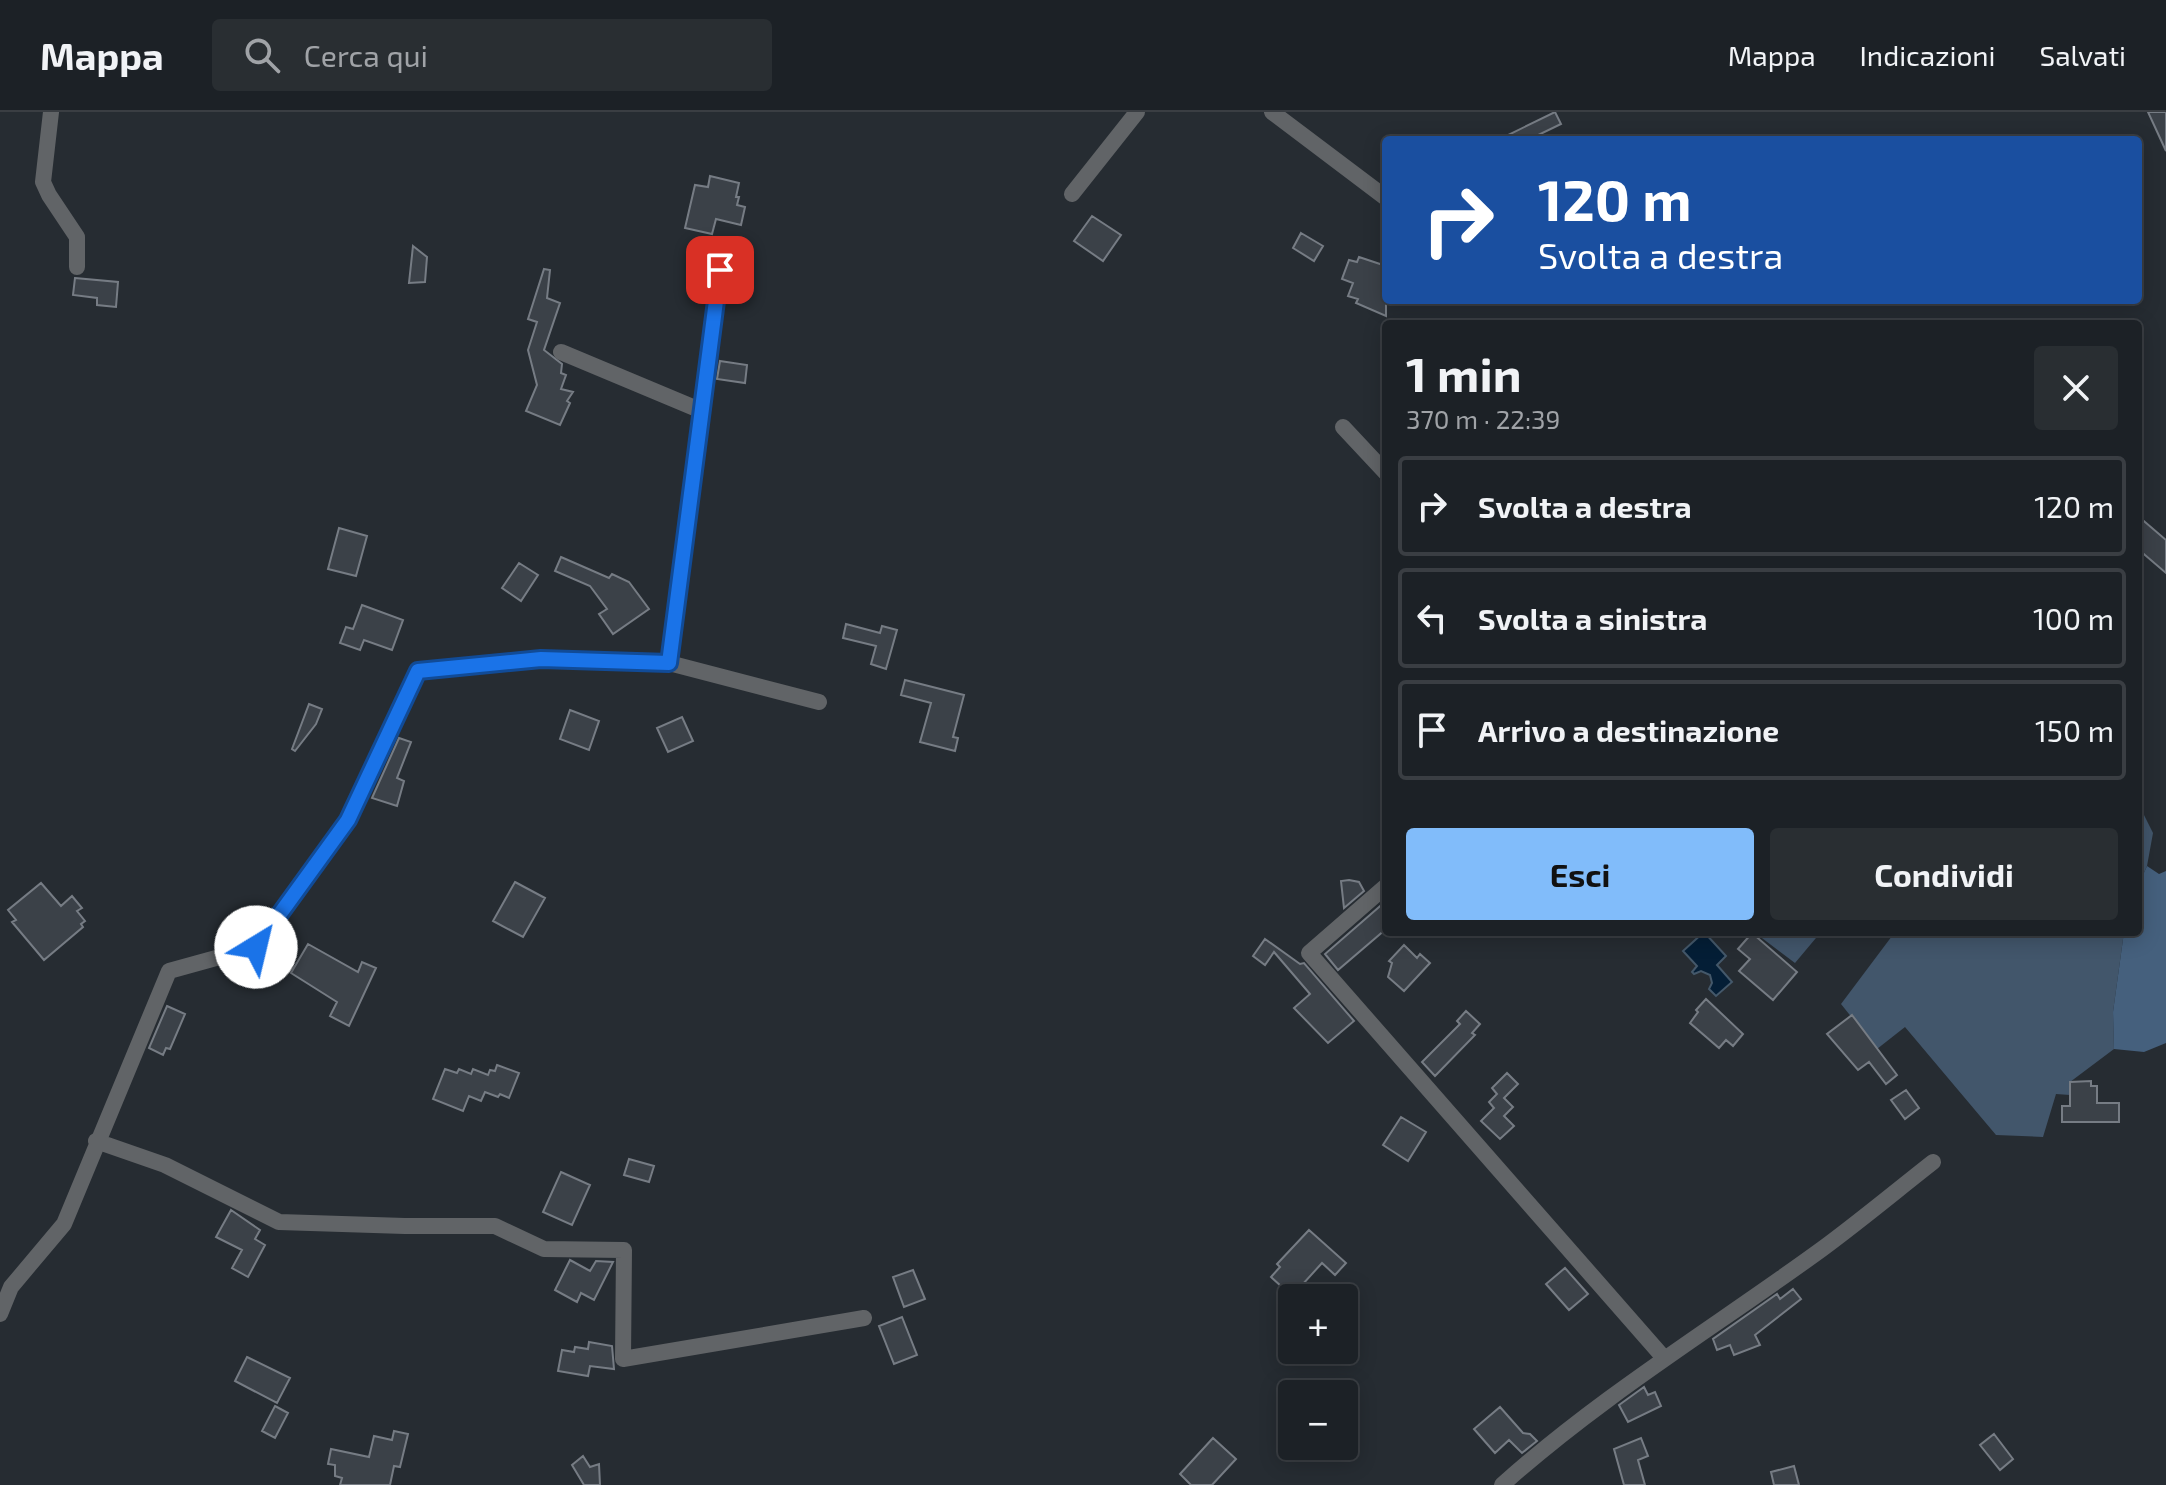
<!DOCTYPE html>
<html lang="it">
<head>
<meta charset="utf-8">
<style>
	:root { --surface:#1c2126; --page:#292e32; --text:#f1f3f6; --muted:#a0a3a7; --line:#3a3e43; --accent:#81bcfa }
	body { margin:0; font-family:"Exo 2",sans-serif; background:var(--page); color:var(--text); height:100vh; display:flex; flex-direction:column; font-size:30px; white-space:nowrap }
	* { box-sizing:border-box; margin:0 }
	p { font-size:26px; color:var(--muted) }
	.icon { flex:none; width:44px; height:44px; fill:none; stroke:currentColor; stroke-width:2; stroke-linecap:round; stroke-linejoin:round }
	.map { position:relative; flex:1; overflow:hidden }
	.sheet { position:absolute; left:1382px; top:208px; width:760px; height:616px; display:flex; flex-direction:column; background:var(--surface); border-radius:8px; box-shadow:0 4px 20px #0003,0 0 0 2px var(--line) }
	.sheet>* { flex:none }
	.hud { position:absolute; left:1382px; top:24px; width:760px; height:168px; border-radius:8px; box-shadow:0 4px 20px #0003,0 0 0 2px var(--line); background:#1a4fa0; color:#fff; overflow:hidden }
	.controls { position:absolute; left:1278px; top:1172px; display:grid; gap:16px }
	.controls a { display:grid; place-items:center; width:80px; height:80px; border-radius:8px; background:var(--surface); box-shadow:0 4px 20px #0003,0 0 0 2px var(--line); font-size:40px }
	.pin { position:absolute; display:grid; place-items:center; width:68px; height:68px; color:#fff; margin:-34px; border-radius:16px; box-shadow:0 4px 12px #0006 }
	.me { position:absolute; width:88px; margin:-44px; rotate:36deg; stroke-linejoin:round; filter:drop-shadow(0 0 6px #0008) }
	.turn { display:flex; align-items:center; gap:28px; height:168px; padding:0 24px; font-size:36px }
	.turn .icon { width:104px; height:104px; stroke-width:2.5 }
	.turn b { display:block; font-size:56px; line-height:68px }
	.round { display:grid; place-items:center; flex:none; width:84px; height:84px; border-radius:8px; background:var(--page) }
	.overview { display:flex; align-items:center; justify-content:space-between; height:136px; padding:0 24px }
	h1 { font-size:48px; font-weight:700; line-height:60px }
	.action { display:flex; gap:16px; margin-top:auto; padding:16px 24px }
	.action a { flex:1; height:92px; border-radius:8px; background:var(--accent); color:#111; font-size:32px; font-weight:700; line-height:92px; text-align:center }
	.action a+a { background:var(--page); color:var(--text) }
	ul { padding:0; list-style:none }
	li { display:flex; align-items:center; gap:24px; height:100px; margin:0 16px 12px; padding:0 8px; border:4px solid var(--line); border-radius:8px }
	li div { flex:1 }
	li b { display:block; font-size:30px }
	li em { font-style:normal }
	header { display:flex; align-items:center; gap:48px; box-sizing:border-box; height:112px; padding:0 40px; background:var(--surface); border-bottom:2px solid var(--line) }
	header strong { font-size:38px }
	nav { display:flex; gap:44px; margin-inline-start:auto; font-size:28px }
	.search { width:560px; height:72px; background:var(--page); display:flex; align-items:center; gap:20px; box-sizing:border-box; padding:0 28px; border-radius:8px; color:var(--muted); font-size:30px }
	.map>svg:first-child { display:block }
</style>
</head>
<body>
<header>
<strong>Mappa</strong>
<div class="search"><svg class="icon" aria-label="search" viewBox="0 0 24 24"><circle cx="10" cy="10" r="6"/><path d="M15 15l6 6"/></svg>Cerca qui</div>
<nav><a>Mappa</a><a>Indicazioni</a><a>Salvati</a></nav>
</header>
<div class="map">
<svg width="2166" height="1373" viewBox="0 0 2166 1373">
	<rect width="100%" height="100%" fill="#262c32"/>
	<path fill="#42566b" d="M2138 691 2153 721 2147 754 2138 774Z
		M1754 820H1821L1795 851Z
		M1895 820H2124L2113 900 2114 937 2070 970V983L2056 982 2043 1025 1996 1023 1905 915 1877 937 1841 892Z"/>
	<path fill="#45607d" d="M2147 754 2159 762 2166 759V931L2144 940 2114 937 2113 900 2124 820H2138V774Z"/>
	<path fill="#041e36" stroke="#44586a" stroke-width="2" d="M1704 820 1726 844 1717 853 1732 870 1716 884 1709 877 1712 871 1710 863 1701 859 1694 862 1692 860 1697 854 1683 839Z"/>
	<path fill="#3b4148" stroke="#767c84" stroke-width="2" d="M1555 0 1561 12 1528 28H1498Z
		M2148 0H2166V39Z
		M710 64 739 71 736 85H739L737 93 745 95 741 113 716 107 712 122 685 116 695 73 708 75Z
		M1092 104 1121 123 1103 149 1074 129Z
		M1301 121 1323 134 1314 149 1293 136Z
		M413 134 427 145 425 170 409 171Z
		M1359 145 1386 154V204L1356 191 1358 187 1348 184 1353 171 1342 167 1349 148 1357 150Z
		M544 157 550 158 547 186 560 191 544 238 562 252 561 261 566 263 561 277 573 280 567 289 570 291 560 313 526 299 537 273 528 238 537 210 528 207Z
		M75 166 118 170 116 195 97 193V186L73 183Z
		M720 249 747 253 745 271 717 267Z
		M2138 404 2166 428V461L2138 437Z
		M339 416 367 424 356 464 328 457Z
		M561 445 609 466 612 462 629 470 649 497 613 522 599 502 607 497 590 474 555 459Z
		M519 451 538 463 521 489 502 476Z
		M362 493 403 508 392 538 364 528 360 538 340 531 346 515 353 517Z
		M846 512 880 521 882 514 897 518 886 557 871 552 876 534 843 526Z
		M905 568 964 583 953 625 958 626 955 639 920 630 931 591 901 583Z
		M309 592 322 597 316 612 295 639 292 637Z
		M570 598 599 609 589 638 560 627Z
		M682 605 693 629 668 640 657 616Z
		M399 626 411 630 397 666 404 669 397 694 372 686Z
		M1349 768 1359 770 1364 779 1344 796 1341 769Z
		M515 770 545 786 523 825 493 809Z
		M41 771 61 794 72 784 82 796 77 799 85 809 81 812 83 815 44 848 12 810 16 808 8 798Z
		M1386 789V817L1338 858 1325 842Z
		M1752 821 1797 860 1773 888 1739 859 1750 847 1738 837Z
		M1265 827 1300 852 1304 851 1354 909 1328 931 1294 896 1310 882 1274 840 1265 853 1253 844Z
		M308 832 358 860 362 850 376 856 349 914 330 904 337 890 291 861Z
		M1404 833 1417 846 1420 842 1430 851 1404 879 1388 865 1392 851 1389 849Z
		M1706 887 1743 922 1733 934 1726 928 1719 936 1690 911 1698 900 1696 898Z
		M167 894 185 902 170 937 166 936 163 943 149 936Z
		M1466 899 1480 912 1472 921 1475 923 1435 964 1422 950 1460 912 1457 909Z
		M1852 903 1897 963 1886 972 1869 950 1858 958 1827 922Z
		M497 953 519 961 509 986 500 982 498 985 485 980 481 989 469 984 463 999 433 987 445 957 457 961 459 957 471 962 473 957 488 963 490 958 495 959Z
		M1507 961 1518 972 1504 986 1513 995 1504 1004 1514 1014 1500 1027 1481 1009 1494 996 1489 990 1497 982 1492 976Z
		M2091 969V974H2097V991H2119V1010H2062V994H2070V970Z
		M1906 978 1919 996 1905 1007 1891 988Z
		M1401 1005 1426 1020 1408 1049 1383 1033Z
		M629 1047 654 1054 649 1070 624 1063Z
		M561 1060 590 1073 572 1113 543 1100Z
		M231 1098 260 1118 255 1127 265 1133 248 1165 232 1156 242 1138 216 1125Z
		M1309 1118 1346 1151 1335 1163 1322 1151 1292 1184 1271 1165 1280 1155 1277 1152Z
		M570 1148 590 1159 596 1149 613 1150 594 1188 581 1181 577 1190 555 1178Z
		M1565 1156 1588 1182 1569 1198 1546 1172Z
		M913 1158 925 1187 904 1195 893 1165Z
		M1793 1177 1801 1187 1755 1223 1760 1233 1734 1243 1730 1233 1717 1238 1713 1227 1777 1182 1780 1187Z
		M902 1205 917 1243 894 1252 879 1214Z
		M589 1230 612 1234 614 1257 590 1254 588 1264 558 1259 562 1238 574 1240 575 1235 588 1237Z
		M247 1245 290 1266 277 1291 235 1269Z
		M1644 1275 1648 1283 1655 1280 1661 1294 1628 1310 1619 1293Z
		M275 1294 288 1301 275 1326 262 1319Z
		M1500 1295 1523 1321 1530 1322 1537 1329 1522 1341 1509 1328 1495 1341 1474 1317Z
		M394 1319 408 1322 400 1355 394 1354 390 1373H340L342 1366 335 1364V1353L328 1352 331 1337 369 1345 374 1324 392 1328Z
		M1994 1322 2013 1347 2000 1358 1980 1333Z
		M1213 1326 1236 1347 1212 1373H1191L1180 1362Z
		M1641 1326 1648 1344 1638 1348 1645 1373H1624L1614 1337Z
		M583 1344 590 1355 599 1352 600 1373H584L572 1353Z
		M1794 1354 1799 1373H1774L1771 1360Z"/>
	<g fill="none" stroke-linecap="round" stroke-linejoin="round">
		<path stroke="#616467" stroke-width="16" d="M51 0 43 70 49 83 77 125V155
			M1272 0 1386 86
			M1072 82 1137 0
			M561 240 702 299
			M1343 315 1386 361
			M669 551 720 158
			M1386 774 1309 841 1664 1246
			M96 1029 165 1053 279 1110 405 1114H495L544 1137 624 1138 623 1247 864 1206
			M0 1202 11 1175 64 1112 169 859 256 835 348 708 418 559 541 547 669 551 819 590
			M1502 1373C1601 1284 1715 1215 1822 1137 1860 1109 1896 1079 1933 1050"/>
	</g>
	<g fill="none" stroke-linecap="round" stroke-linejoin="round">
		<defs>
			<path id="route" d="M256 835 348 708 418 559 541 547 669 551 720 158"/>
		</defs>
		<use href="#route" stroke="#114b97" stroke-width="20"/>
		<use href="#route" stroke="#1a73e8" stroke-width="14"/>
	</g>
</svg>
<div class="controls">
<a>+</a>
<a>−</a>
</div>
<div class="pin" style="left:720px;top:158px;background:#d93025"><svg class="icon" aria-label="arrive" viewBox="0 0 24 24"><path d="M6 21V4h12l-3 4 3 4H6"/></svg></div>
<svg class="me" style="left:256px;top:835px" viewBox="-20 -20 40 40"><circle r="19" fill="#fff"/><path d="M0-13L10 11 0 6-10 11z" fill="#1a73e8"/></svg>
<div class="hud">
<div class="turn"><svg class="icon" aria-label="right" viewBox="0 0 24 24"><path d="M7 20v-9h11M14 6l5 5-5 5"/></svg><div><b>120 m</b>Svolta a destra</div></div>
</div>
<section class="sheet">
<div class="overview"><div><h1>1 min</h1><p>370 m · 22:39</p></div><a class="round"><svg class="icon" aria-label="close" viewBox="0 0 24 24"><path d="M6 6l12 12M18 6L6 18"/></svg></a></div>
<ul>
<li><svg class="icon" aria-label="right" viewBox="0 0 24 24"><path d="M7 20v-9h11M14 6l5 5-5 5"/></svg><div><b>Svolta a destra</b></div><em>120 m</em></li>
<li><svg class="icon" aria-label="left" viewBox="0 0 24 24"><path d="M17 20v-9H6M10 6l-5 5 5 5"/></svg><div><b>Svolta a sinistra</b></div><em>100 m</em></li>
<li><svg class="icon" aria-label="arrive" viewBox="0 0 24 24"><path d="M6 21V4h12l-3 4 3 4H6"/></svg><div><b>Arrivo a destinazione</b></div><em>150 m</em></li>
</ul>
<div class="action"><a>Esci</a><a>Condividi</a></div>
</section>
</div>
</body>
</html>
